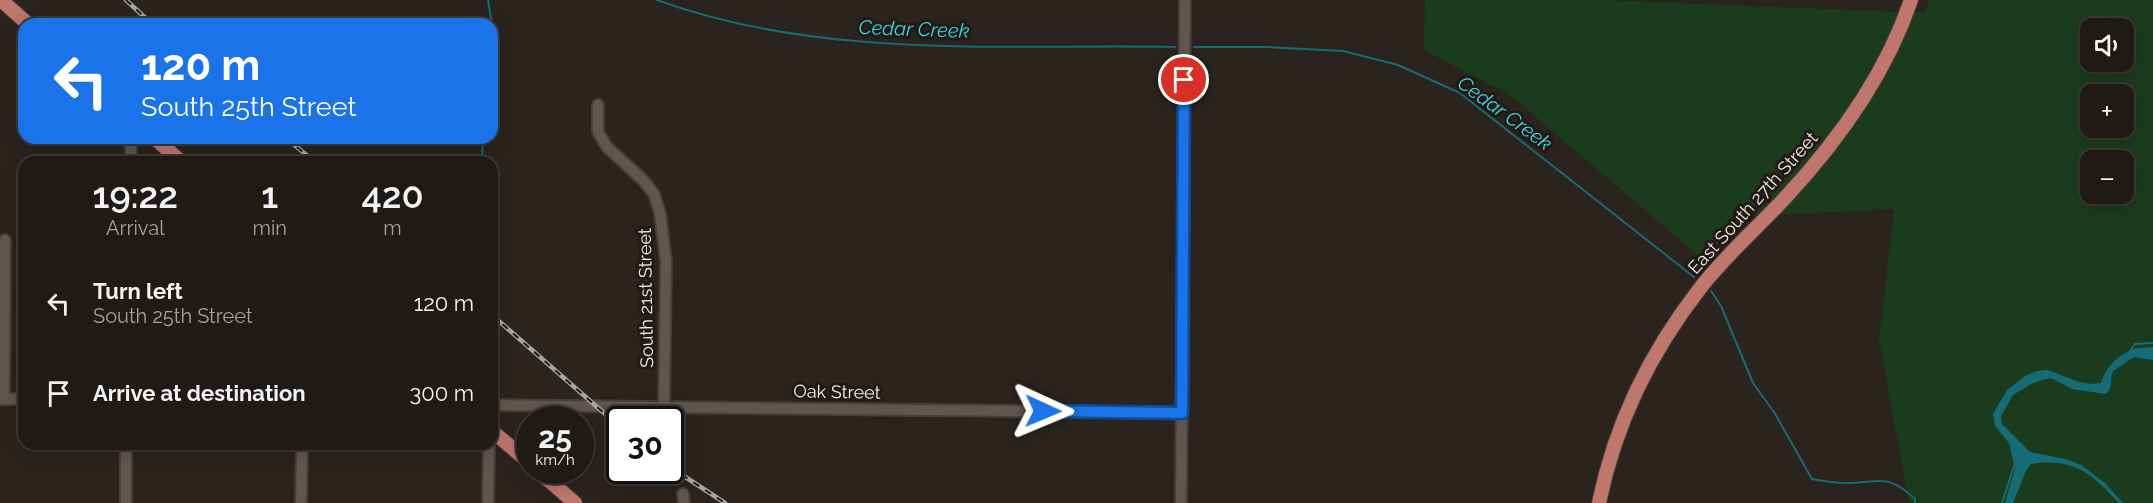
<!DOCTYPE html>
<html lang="en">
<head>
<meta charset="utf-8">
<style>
	:root { --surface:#201a16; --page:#2d2723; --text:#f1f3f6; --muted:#a2a1a1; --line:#3d3835 }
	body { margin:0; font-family:Raleway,sans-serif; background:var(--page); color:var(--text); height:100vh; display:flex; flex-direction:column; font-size:22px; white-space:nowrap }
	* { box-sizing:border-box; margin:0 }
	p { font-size:20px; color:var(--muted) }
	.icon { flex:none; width:33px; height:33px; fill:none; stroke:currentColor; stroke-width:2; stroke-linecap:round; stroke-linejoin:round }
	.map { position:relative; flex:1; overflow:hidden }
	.drawer { position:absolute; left:18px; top:156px; width:480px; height:294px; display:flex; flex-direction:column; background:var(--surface); border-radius:18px; box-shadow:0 3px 15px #0003,0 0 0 2px var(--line) }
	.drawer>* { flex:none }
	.banner { position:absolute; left:18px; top:18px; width:480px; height:126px; border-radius:18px; box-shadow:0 3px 15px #0003,0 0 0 2px var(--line); background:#1a73e8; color:#fff; overflow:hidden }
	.fabs { position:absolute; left:2080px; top:18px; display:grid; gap:12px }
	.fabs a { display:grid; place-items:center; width:54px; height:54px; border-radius:12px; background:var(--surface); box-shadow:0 3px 15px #0003,0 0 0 2px var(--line); font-size:30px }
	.speed { position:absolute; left:516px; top:406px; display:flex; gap:12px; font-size:30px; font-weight:700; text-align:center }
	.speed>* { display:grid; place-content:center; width:78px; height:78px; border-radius:50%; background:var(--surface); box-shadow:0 3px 15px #0003,0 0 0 2px var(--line); line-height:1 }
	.speed small { font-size:15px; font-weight:400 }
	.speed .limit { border:3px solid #111; border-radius:9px; background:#fff; color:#111 }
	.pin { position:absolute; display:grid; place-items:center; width:51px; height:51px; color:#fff; margin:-26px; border:3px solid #fff; border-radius:50%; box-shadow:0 2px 6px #0007 }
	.me { position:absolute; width:66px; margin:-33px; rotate:91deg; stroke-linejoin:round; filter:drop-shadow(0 0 4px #0008) }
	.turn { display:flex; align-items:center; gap:21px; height:126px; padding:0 24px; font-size:27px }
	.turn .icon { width:78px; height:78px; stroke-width:2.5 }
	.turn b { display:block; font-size:42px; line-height:51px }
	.eta { display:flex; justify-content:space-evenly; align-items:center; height:102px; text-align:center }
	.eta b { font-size:36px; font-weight:600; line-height:42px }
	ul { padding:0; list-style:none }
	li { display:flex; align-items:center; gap:18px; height:90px; padding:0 24px }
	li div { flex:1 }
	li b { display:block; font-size:22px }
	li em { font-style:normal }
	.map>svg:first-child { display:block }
</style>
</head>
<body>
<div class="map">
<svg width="2153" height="503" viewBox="0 0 2153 503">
	<rect width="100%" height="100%" fill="#2b231d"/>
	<path fill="#1b3c1c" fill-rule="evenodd" d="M1425 0H1603L1925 13 1929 0H2153V503H1909L1879 340 1894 209 1745 216 1702 259 1510 95 1424 50ZM2091 28H2124V62H2091ZM2091 94H2124V128H2091ZM2091 160H2124V194H2091Z"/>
	<path fill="#166c76" d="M2153 347V360L2134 357 2113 371C2109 380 2114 386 2106 394L2072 389 2051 378 2042 380 2031 384 2013 395 2001 416 2002 424 2030 452 2066 459 2081 465 2105 483 2123 503H2119C2092 474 2074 457 2031 464L2026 471 2013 503H2005L2015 468 2009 443 1995 426 1993 414 2007 390 2025 376 2037 371 2048 370 2079 382 2091 384 2101 383C2106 367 2116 356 2134 349 2139 347 2147 348 2153 347Z"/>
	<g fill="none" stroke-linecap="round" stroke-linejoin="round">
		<path stroke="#166c76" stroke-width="2" d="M488 0 492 25
			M657 0C822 60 1002 44 1175 47
			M1194 47H1265L1343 51 1398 65 1460 93 1694 277
			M482 162 483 138
			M1711 291 1721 306 1753 383 1774 412 1812 479C1823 481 1835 483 1845 483 1880 483 1886 472 1915 499V503
			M2130 351 2135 344 2153 343
			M2002 503 2015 463"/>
		<defs>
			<path id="minor" d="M598 105V132L607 147 643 180 654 194 660 213 666 261 664 406
				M131 162V138
				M0 399H24
				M4 399 5 240
				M492 405 1182 413
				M683 494 684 503
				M126 503V444
				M301 503 302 444
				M488 503 489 444
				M1181 503 1185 0"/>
			<path id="major" d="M1 0 28 24
				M155 138 181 162
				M492 431 530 463
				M538 471 575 503
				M1599 503C1615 424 1651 351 1701 287 1726 255 1757 228 1785 198 1838 141 1886 74 1911 0"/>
		</defs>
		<use href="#minor" stroke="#453e39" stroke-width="14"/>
		<use href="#major" stroke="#453e39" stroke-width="16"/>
		<use href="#minor" stroke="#5f564f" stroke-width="10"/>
		<use href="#major" stroke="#be766d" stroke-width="14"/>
		<defs>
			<path id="rail" d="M126 0 152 24
				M286 138 315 162
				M492 315 620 427
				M670 467 725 503"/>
		</defs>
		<use href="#rail" stroke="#aaa4a0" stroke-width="4.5"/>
		<use href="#rail" stroke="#211a14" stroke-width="2" stroke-dasharray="7" stroke-linecap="butt"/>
	</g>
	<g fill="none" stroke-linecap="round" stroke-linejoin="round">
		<defs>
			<path id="route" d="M1043 411 1182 413 1184 80"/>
		</defs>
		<use href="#route" stroke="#114b97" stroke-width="15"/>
		<use href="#route" stroke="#1a73e8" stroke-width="10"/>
	</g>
	<g text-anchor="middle" stroke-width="6" stroke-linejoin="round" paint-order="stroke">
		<g font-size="18" fill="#f3eeea" stroke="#211a14">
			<text transform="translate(1753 203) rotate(-48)" y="6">East South 27th Street</text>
			<text transform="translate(646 298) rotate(-91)" y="6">South 21st Street</text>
			<text transform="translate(837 392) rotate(1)" y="6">Oak Street</text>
		</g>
		<g font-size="20" font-style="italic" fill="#37d7e8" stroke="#211a14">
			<text transform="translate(914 29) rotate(2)" y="7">Cedar Creek</text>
			<text transform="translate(1505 113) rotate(36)" y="7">Cedar Creek</text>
		</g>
	</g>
</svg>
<div class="fabs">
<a><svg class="icon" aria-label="sound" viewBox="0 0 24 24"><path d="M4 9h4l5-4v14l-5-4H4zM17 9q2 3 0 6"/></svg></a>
<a>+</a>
<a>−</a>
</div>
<div class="speed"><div>25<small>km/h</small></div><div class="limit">30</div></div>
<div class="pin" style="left:1184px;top:80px;background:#d93025"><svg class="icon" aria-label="arrive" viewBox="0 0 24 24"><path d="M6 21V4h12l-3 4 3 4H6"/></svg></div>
<svg class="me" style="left:1043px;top:411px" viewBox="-20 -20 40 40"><path d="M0-17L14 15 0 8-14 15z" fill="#1a73e8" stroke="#fff" stroke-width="4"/></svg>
<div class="banner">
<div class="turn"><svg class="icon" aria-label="left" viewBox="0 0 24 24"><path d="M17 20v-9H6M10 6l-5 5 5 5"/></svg><div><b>120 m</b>South 25th Street</div></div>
</div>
<section class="drawer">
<div class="eta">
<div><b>19:22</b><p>Arrival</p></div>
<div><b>1</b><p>min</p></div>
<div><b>420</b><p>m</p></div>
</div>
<ul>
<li><svg class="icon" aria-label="left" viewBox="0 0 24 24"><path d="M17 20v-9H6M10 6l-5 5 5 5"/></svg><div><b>Turn left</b><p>South 25th Street</p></div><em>120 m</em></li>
<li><svg class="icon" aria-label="arrive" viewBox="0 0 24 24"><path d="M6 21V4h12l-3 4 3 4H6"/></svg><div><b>Arrive at destination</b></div><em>300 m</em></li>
</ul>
</section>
</div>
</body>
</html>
